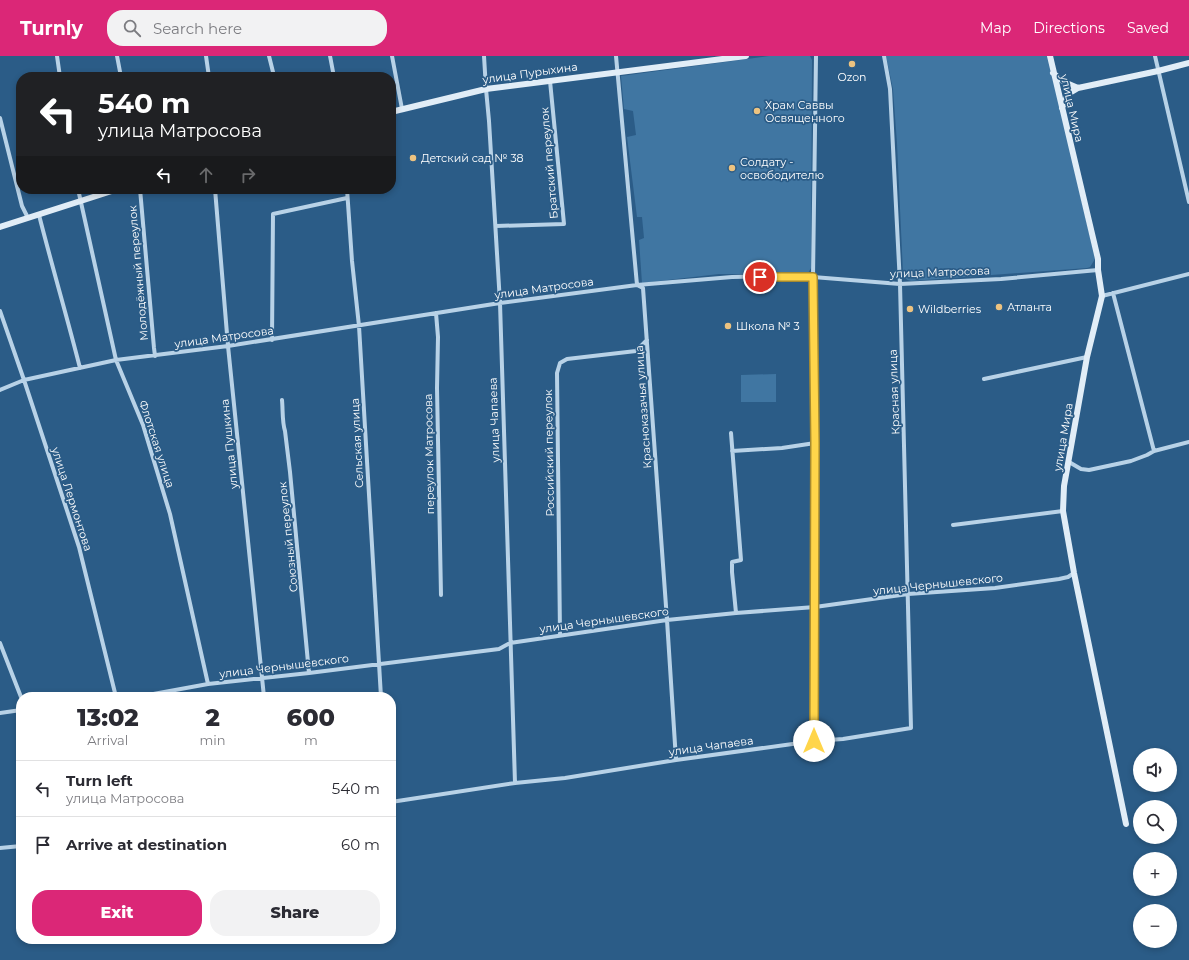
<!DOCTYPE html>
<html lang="en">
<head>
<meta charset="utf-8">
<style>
	:root { --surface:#fff; --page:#f2f2f3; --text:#2b2b33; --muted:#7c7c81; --line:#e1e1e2; --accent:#db2777 }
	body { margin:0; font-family:Montserrat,sans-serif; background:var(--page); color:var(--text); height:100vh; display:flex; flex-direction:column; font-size:15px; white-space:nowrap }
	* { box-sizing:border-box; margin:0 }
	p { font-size:13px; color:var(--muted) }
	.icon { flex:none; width:22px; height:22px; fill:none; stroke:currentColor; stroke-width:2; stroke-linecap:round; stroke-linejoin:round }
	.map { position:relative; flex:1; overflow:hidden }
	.sheet { position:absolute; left:16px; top:636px; width:380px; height:252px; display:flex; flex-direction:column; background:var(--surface); border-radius:16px; box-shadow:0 2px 6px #0003 }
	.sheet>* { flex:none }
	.hud { position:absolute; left:16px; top:16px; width:380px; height:122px; border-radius:16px; box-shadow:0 2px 6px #0003; background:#202124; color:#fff; overflow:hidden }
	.buttons { position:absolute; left:1133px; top:692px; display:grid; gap:8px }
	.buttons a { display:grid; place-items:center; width:44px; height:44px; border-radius:50%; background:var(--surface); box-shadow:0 2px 6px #0003; font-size:20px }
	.pin { position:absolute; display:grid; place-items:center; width:34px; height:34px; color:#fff; margin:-17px; border:2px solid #fff; border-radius:50%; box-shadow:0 1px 4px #0007 }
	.me { position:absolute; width:44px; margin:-22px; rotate:0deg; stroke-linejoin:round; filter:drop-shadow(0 0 3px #0008) }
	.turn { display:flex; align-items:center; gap:14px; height:84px; padding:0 16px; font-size:18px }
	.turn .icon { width:52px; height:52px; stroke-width:2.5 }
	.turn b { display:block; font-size:28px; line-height:34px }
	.lanes { display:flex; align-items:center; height:38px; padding:0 16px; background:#0003; justify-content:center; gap:20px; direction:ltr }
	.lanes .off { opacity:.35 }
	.eta { display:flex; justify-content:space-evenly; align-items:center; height:68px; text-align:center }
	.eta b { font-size:24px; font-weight:800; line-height:28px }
	.button { display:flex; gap:8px; margin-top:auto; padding:8px 16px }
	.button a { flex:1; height:46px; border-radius:16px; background:var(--accent); color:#fff; font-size:16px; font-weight:800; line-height:46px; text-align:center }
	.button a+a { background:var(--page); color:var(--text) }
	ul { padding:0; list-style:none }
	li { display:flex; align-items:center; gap:12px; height:56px; padding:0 16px; border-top:1px solid var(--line) }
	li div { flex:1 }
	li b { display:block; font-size:15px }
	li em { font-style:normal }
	header { display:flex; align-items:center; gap:24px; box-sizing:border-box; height:56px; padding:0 20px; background:var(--accent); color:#fff }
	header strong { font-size:19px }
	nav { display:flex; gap:22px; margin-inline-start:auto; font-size:14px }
	.search { width:280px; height:36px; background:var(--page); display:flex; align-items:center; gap:10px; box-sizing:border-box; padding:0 14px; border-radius:16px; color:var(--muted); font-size:15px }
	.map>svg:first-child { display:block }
</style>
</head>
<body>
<header>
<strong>Turnly</strong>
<div class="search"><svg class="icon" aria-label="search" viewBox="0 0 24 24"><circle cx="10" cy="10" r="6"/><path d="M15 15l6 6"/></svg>Search here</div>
<nav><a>Map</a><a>Directions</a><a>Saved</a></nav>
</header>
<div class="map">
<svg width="1189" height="904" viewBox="0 0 1189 904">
	<rect width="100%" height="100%" fill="#2b5c87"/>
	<path fill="#4076a2" d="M769 0H810L812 4 811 212 808 217 802 218H719L642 227 639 184 644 182 642 161H637L627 81 636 79 633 55 624 53 621 20Z
		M886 0H1048L1095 203 1090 211 1087 212 911 225C906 224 904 222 903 217L897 87 893 33Z
		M776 318V346H741V319Z"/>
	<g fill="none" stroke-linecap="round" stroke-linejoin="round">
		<path stroke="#b8d2e7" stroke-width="4" d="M57 0 60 21
			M117 0 121 21
			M206 0 209 21
			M269 0 273 16 272 21
			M330 0 334 21
			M392 0 402 53
			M484 0 486 33 489 65 500 247 515 727
			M616 0 637 229 643 232 667 564 676 704
			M1155 0 1189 146
			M0 62 22 150 28 162
			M78 133 116 304 143 369 170 458 208 628
			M140 133 154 292 155 300
			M215 133 228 290 264 641
			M347 133 352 205 359 270 381 641
			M39 159C52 210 67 261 80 312
			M496 170 564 168 550 25
			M1113 237 1154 395
			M1102 240 1189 218
			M0 255 24 324 79 491 116 641
			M436 257 438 281 437 332 441 539
			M272 284 273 158 347 142
			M984 323 1087 301
			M0 334 24 324 116 304 228 290 500 247 637 229 732 221 774 220 813 221 900 228 1001 223 1098 214
			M282 344C283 354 282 366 285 375L290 416 309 617
			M731 377 741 504 732 506V516L736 557
			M732 395 782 392 815 387
			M1069 406 1081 413 1089 414 1131 405 1147 399 1154 395 1189 386
			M953 469 1063 455
			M560 579 557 317 560 307 567 303 636 295 647 284
			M0 587 21 641
			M137 641 208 628 309 617 499 593 510 587 667 564 736 557 815 551 908 538 995 532 1059 523 1068 521 1074 517
			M0 657 21 654
			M814 685 815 387 813 221 816 0
			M391 746 515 727 565 722 676 704 814 685 843 683 911 672 900 228 890 33 884 0
			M0 792 21 790"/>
		<path stroke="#e1edf7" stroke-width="6" d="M1050 0 1098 203V214L1102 240 1087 301 1064 430 1063 455 1074 517 1126 768
			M1053 17 1064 26 1078 32 1158 15 1189 7
			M1062 52 1068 38 1078 32
			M391 56 486 33 746 0
			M0 171 118 133"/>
	</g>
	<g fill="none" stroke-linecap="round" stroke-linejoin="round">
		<defs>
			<path id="route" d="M760 221H813L815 387 814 685"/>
		</defs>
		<use href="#route" stroke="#a68a30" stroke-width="10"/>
		<use href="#route" stroke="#ffd54a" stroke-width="7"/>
	</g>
	<g fill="#edc380" stroke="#2b5c87" stroke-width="1.5">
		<circle cx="852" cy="8" r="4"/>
		<circle cx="757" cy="55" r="4"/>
		<circle cx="413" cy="102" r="4"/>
		<circle cx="732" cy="112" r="4"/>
		<circle cx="999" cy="251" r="4"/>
		<circle cx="910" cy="253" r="4"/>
		<circle cx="728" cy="270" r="4"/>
	</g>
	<g text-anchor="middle" stroke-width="3.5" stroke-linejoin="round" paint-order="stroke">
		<g font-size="11" fill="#fff" stroke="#2b5c87">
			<text transform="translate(530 17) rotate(-8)" y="4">улица Пурыхина</text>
			<text transform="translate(1072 52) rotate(77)" y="4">улица Мира</text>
			<text transform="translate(549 107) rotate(-95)" y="4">Братский переулок</text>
			<text transform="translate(940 216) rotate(-2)" y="4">улица Матросова</text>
			<text transform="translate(138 217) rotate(-95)" y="4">Молодёжный переулок</text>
			<text transform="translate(544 232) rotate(-8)" y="4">улица Матросова</text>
			<text transform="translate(224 281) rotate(-8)" y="4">улица Матросова</text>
			<text transform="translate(894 336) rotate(-92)" y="4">Красная улица</text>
			<text transform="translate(643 351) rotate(-94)" y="4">Красноказачья улица</text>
			<text transform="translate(494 364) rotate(-92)" y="4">улица Чапаева</text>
			<text transform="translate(1063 381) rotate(-80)" y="4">улица Мира</text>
			<text transform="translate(357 387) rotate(-93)" y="4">Сельская улица</text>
			<text transform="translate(157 388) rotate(72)" y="4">Флотская улица</text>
			<text transform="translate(229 388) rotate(-96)" y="4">улица Пушкина</text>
			<text transform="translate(549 397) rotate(-91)" y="4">Российский переулок</text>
			<text transform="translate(429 398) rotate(-91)" y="4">переулок Матросова</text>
			<text transform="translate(72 443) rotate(72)" y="4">улица Лермонтова</text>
			<text transform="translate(288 481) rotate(-96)" y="4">Союзный переулок</text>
			<text transform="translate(938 528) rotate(-6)" y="4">улица Чернышевского</text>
			<text transform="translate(604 564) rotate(-8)" y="4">улица Чернышевского</text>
			<text transform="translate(284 610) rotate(-7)" y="4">улица Чернышевского</text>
			<text transform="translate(711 690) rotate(-8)" y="4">улица Чапаева</text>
		</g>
		<g font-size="11" fill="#fff" stroke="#2b5c87" text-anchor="start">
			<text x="852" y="25" text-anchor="middle">Ozon</text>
			<text x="765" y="53">Храм Саввы<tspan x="765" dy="13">Освященного</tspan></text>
			<text x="421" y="106">Детский сад № 38</text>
			<text x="740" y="110">Солдату -<tspan x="740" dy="13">освободителю</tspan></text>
			<text x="1007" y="255">Атланта</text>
			<text x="918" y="257">Wildberries</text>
			<text x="736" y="274">Школа № 3</text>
		</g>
	</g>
</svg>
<div class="buttons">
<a><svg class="icon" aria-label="sound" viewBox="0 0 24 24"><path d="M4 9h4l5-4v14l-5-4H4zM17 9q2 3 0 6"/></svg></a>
<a><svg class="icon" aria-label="search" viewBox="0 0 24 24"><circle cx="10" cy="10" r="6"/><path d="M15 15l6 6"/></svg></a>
<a>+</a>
<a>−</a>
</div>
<div class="pin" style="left:760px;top:221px;background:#d93025"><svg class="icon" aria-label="arrive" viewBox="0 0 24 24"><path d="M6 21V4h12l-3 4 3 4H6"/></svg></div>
<svg class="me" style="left:814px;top:685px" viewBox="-20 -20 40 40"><circle r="19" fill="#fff"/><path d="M0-13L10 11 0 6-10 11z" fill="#ffd54a"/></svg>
<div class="hud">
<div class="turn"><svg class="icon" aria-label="left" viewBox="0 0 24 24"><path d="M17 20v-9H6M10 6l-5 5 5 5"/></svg><div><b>540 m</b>улица Матросова</div></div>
<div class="lanes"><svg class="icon" aria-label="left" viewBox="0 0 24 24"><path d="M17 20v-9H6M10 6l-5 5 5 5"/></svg><svg class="icon off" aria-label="ahead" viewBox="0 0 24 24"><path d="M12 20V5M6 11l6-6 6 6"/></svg><svg class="icon off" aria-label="right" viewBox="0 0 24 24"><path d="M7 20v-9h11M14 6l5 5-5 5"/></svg></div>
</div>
<section class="sheet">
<div class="eta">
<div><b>13:02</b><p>Arrival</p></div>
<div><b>2</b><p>min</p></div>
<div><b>600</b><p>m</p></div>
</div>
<ul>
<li><svg class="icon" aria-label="left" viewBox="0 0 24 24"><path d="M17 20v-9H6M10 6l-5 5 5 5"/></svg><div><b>Turn left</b><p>улица Матросова</p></div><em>540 m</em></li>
<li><svg class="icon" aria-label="arrive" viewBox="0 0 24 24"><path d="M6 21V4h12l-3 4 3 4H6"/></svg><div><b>Arrive at destination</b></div><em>60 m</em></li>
</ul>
<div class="button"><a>Exit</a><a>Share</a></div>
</section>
</div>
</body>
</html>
